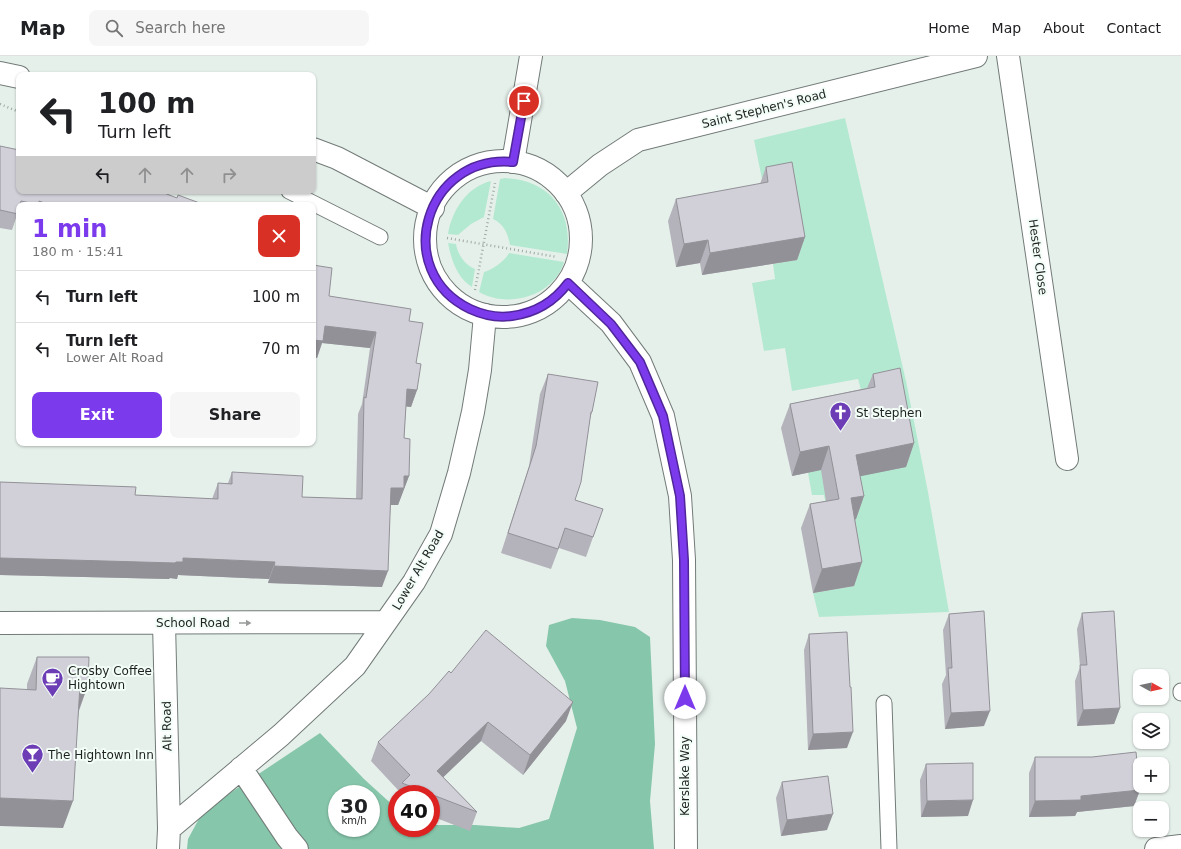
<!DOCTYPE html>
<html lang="en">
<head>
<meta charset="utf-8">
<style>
	:root { --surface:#fff; --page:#f6f6f6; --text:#202124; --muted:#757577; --line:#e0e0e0; --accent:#7c3aed }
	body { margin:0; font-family:"DejaVu Sans",sans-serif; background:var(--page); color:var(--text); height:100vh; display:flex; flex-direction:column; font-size:15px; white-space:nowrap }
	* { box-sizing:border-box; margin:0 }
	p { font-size:13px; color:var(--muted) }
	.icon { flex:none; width:22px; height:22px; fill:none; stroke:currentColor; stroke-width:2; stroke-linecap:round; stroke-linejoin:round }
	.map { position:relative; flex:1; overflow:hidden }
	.details { position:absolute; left:16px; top:146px; width:300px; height:244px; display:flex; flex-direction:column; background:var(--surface); border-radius:8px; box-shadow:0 1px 3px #0004 }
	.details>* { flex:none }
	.hud { position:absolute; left:16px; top:16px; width:300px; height:122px; border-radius:8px; box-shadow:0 1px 3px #0004; background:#fff; color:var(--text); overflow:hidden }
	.needle { width:26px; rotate:98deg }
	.tools { position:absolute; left:1133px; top:613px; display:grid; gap:8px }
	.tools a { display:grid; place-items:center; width:36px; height:36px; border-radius:8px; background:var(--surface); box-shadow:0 1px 3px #0004; font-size:20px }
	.speed { position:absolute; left:328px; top:729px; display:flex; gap:8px; font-size:20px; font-weight:700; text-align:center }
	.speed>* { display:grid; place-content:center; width:52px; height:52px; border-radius:50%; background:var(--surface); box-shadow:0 1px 3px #0004; line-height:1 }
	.speed small { font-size:10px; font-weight:400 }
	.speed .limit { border:6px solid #d22; background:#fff; color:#111 }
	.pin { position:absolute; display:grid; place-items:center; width:34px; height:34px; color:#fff; margin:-17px; border:2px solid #fff; border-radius:50%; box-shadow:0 1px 4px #0007 }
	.me { position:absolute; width:44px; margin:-22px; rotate:0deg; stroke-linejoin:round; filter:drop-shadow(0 0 3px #0008) }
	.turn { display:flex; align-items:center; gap:14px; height:84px; padding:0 16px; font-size:18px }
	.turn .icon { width:52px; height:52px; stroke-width:2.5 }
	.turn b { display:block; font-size:28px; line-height:34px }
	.lanes { display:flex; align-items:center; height:38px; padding:0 16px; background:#0003; justify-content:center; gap:20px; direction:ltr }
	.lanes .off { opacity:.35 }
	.round { display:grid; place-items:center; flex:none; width:42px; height:42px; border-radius:8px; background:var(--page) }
	.headline { display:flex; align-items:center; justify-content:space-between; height:68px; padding:0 16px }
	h1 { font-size:24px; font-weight:800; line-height:30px; color:var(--accent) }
	.action { display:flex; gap:8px; margin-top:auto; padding:8px 16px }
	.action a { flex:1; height:46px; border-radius:8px; background:var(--accent); color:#fff; font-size:16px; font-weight:800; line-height:46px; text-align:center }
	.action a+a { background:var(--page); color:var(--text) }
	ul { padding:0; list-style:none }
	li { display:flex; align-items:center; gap:12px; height:52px; padding:0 16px; border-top:1px solid var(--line) }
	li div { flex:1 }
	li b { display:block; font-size:15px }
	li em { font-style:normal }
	header { display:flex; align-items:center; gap:24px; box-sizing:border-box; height:56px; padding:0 20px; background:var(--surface); border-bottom:1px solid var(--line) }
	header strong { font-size:19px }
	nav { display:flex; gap:22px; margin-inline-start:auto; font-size:14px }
	.search { width:280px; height:36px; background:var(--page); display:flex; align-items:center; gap:10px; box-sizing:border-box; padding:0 14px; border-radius:8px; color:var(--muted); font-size:15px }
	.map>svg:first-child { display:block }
</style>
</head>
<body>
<header>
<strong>Map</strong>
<div class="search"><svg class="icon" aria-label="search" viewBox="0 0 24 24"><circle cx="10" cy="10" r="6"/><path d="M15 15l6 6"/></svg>Search here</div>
<nav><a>Home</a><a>Map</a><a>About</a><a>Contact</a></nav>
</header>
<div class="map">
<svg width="1181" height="793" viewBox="0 0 1181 793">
	<rect width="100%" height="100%" fill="#e6f0eb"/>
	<path fill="#b4e9d1" d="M845 62 906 325 928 436 949 556 819 561 813 537 854 530 826 450 824 439H812L808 417 861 334 858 323 792 335 785 292 764 295 752 227 775 223 773 208 796 204 764 133 754 84Z
		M505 122C550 124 573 155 567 198L510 189C508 178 504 168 493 163L500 123Z
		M491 125 484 161 471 168 458 179 448 178C452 154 467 131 491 125Z
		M448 187 456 188C458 199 465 209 475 213L472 231C457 222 451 203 448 187Z
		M509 197 564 206C554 240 508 253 479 236L484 216C492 214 505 205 509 197Z"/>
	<path fill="#86c6ab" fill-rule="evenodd" d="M572 562 600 564 635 571 650 581 655 688 650 745 654 793H187L188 783 201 759 224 741 320 677 364 723 397 753V772H431V769H475L519 772 549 763 577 672 565 625 546 590 549 569ZM337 738H371V772H337Z"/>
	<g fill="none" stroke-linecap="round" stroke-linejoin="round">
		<defs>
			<path id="lane" d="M289 135 380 181
				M1181 635V637
				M884 647 889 793"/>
			<path id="street" d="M1008 0 1067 403
				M0 17 19 21
				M313 93 337 102 433 152
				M513 106 531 0
				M566 137 600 109 638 84 976 0
				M0 567 386 566
				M164 567 169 773 168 793
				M241 712 287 781 297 793
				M169 773 281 679 355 610 414 526 441 478 459 417 473 356 480 314 485 259
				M1156 793 1181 790"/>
			<path id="secondary" d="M425 183a78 78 0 1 1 156 0a78 78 0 1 1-156 0Z
				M568 227 611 267 640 306 663 360 667 379 680 440 684 504 686 793"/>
		</defs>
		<use href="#lane" stroke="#727b77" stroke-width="17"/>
		<use href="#street" stroke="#727b77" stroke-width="24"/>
		<use href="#secondary" stroke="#727b77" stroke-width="24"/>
		<path stroke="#9fa7a3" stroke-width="2.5" stroke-dasharray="1 3" stroke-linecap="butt" d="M0 48 19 56
			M447 182 557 201
			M475 234 495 127"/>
		<use href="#lane" stroke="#fff" stroke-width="15"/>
		<use href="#street" stroke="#fff" stroke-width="22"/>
		<use href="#secondary" stroke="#fff" stroke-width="22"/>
	</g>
	<path fill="#b4b2ba" d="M0 90 177 142 205 149H19V162H16L12 174 0 172Z
		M766 111 805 181 797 204 702 219 700 207 676 211 668 165 676 143 760 128Z
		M313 209 329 240 409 265 416 307 417 334 411 351 406 350 404 382 409 420 398 449H391L382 531 268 527 269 523 178 519 177 523 170 522 169 523 0 519V426L135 439 212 443 218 427H228L232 416 302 441 356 443 358 358 362 348 370 292 322 287 317 302 313 301Z
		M548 318 592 356 590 363 575 444 603 453 586 501 559 492 551 513 501 497 529 410 540 338Z
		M873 318 914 387 906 411 860 420 864 440 856 463 855 464 862 506 854 530 813 537 801 472 810 448 826 445 821 414 792 420 781 372 790 348 867 332Z
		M1082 557 1120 652 1114 668 1077 670 1075 625 1080 611 1077 573Z
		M949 558 984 670 945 673 942 628 946 619 943 574Z
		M809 578 850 631 847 692 808 694 804 594Z
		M37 601 88 629 79 655 63 772 27 633V628Z
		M451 617 566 665 523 719 481 685 443 721 477 756 470 775 431 760V738H398L399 735 371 705 378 686 429 638Z
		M1035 701 1140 734 1134 750 1077 756 1075 760 1029 761V717Z
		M926 708 968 760 921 761 920 724Z
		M782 726 827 774 781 780 776 742Z
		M397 740V747L395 746Z"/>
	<path fill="#929197" d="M805 181 797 204 702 219 710 197Z
		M708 184 700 207 676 211 684 188Z
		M325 270 376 276 370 292 322 287 317 302 313 301V284Z
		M407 333 417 334 411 351 401 350Z
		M914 387 906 411 847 423 856 399Z
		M829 390 821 414 792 420 800 396Z
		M404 420H409L398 449H385L391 432Z
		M864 440 856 463 842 466 851 442Z
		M0 502 176 506 183 502 275 506 269 523 178 519 177 523 170 522 169 523 0 519Z
		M862 506 854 530 813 537 822 513Z
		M274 510 388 515 382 531 268 527Z
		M80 629H88L78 656Z
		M573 646 566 665 523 719 530 699Z
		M1120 652 1114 668 1077 670 1083 654Z
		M990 655 984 670 945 673 951 657Z
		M488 666 481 685 430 734 437 715Z
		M853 676 847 692 808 694 813 678Z
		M1140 734 1134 750 1077 756 1075 760 1029 761 1035 745Z
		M0 742 73 745 63 772 0 770Z
		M973 744 968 760 921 761 927 745Z
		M833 758 827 774 781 780 787 764Z"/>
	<path fill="#d1cfd8" stroke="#929197" d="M0 90 19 94V135H159L177 142 178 139 205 149H50L39 145V149L21 145 20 149H19V154L18 158 0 154Z
		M792 106 805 181 710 197 708 184 684 188 676 143 768 126 766 111Z
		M313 209 332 212 329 240 411 253 409 265 423 267 416 307 421 308 417 334 407 333 404 382 410 383 409 420H404V432H391L388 515 274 510 275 506 183 502V506H176L175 507 0 502V426L136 431 135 439 218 443V427L232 428V416L303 420 302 441 362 443 364 341 366 342 376 276 325 270 323 285 313 284Z
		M900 312 914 387 856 399 864 440 851 442 862 506 822 513 810 448 839 443 829 390 800 396 790 348 875 331 873 318Z
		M548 318 598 326 592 356H591L581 426 575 444 603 453 593 481 565 472 558 493 508 477 536 390Z
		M984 555 990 655 951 657 948 612H952L949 558Z
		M1114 555 1120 652 1083 654 1080 609H1087L1082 557Z
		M486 574 573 646 530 699 488 666 437 715 477 756 402 727 410 719 378 686 429 638 449 615 451 617Z
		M847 576 850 631H851L853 676 813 678 809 578Z
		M37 601H89L88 629H80L73 745 0 742V632L36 634Z
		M1136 696 1140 734 1081 740V744L1035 745V701H1092Z
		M973 707V744L927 745 926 708Z
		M828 720 833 758 787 764 782 726Z"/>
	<defs><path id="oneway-solid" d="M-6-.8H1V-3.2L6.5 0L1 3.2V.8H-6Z"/></defs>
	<use fill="#999b9a" href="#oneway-solid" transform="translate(245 567)"/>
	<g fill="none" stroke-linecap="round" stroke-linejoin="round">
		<defs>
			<path id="route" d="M524 45 513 106C425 98 391 215 470 253 483 259 498 262 512 260 534 257 554 246 568 227L611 268 640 306 663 360 680 440 684 504 685 642"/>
		</defs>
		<use href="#route" stroke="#51269a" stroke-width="10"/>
		<use href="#route" stroke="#7c3aed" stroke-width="7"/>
	</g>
	<defs>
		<symbol id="church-pin" viewBox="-11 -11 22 30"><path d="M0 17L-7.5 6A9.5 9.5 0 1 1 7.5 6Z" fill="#6c3db5" stroke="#f3fdf8"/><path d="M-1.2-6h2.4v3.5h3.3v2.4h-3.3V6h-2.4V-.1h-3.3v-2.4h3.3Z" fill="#fff"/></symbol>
		<symbol id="cafe-pin" viewBox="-11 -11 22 30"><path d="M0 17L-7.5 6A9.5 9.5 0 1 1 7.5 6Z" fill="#6c3db5" stroke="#f3fdf8"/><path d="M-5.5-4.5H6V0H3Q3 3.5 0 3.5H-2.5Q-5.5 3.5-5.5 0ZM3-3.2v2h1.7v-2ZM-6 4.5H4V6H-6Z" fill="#fff"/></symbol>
		<symbol id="bar-pin" viewBox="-11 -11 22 30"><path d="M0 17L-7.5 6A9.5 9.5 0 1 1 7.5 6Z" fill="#6c3db5" stroke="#f3fdf8"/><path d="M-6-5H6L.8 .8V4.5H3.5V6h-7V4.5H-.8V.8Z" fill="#fff"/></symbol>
	</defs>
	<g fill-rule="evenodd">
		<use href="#church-pin" x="828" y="344" width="25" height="34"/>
		<use href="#cafe-pin" x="40" y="610" width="25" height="34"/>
		<use href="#bar-pin" x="20" y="686" width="25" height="34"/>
	</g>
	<g text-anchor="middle" stroke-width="4" stroke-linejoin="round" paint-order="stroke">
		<g font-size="12" fill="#1d211f" stroke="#f3fdf8">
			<text transform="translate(764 53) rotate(-14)" y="4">Saint Stephen's Road</text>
			<text transform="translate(1038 201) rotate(82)" y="4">Hester Close</text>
			<text transform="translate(418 514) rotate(-60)" y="4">Lower Alt Road</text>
			<text x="193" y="571">School Road</text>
			<text transform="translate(167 670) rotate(-91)" y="4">Alt Road</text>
			<text transform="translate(685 720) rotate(-90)" y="4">Kerslake Way</text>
		</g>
		<g font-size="12" fill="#1d211f" stroke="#f3fdf8" text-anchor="start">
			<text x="856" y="361">St Stephen</text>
			<text x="68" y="619">Crosby Coffee<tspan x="68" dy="14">Hightown</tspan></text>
			<text x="48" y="703">The Hightown Inn</text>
		</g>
	</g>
</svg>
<div class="tools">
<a><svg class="needle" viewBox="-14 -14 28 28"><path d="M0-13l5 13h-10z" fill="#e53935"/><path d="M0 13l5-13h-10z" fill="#757577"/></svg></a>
<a><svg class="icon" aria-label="layers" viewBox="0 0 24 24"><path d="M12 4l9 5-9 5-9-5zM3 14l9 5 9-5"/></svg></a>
<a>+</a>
<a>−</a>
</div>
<div class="speed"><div>30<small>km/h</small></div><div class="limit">40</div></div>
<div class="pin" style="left:524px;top:45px;background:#d93025"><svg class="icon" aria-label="arrive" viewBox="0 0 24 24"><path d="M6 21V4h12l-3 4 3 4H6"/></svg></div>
<svg class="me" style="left:685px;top:642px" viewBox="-20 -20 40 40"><circle r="19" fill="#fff"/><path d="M0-13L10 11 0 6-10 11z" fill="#7c3aed"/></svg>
<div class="hud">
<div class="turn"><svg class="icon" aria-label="left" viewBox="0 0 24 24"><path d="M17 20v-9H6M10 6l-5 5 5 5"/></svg><div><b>100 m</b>Turn left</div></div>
<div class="lanes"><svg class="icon" aria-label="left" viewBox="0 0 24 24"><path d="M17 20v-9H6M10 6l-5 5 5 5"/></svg><svg class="icon off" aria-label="ahead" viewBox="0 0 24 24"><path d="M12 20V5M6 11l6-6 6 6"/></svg><svg class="icon off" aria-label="ahead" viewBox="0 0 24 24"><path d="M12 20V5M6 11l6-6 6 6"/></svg><svg class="icon off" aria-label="right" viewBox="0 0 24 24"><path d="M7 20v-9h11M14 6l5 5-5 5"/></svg></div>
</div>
<section class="details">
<div class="headline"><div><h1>1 min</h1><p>180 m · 15:41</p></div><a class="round" style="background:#d93025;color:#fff"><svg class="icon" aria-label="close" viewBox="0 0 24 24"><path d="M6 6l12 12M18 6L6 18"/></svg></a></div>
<ul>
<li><svg class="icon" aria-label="left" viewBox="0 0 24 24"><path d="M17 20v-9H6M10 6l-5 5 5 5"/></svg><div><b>Turn left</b></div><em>100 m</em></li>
<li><svg class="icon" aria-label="left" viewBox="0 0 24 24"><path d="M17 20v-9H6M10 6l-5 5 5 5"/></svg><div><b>Turn left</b><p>Lower Alt Road</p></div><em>70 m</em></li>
</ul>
<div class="action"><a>Exit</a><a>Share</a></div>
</section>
</div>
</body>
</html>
